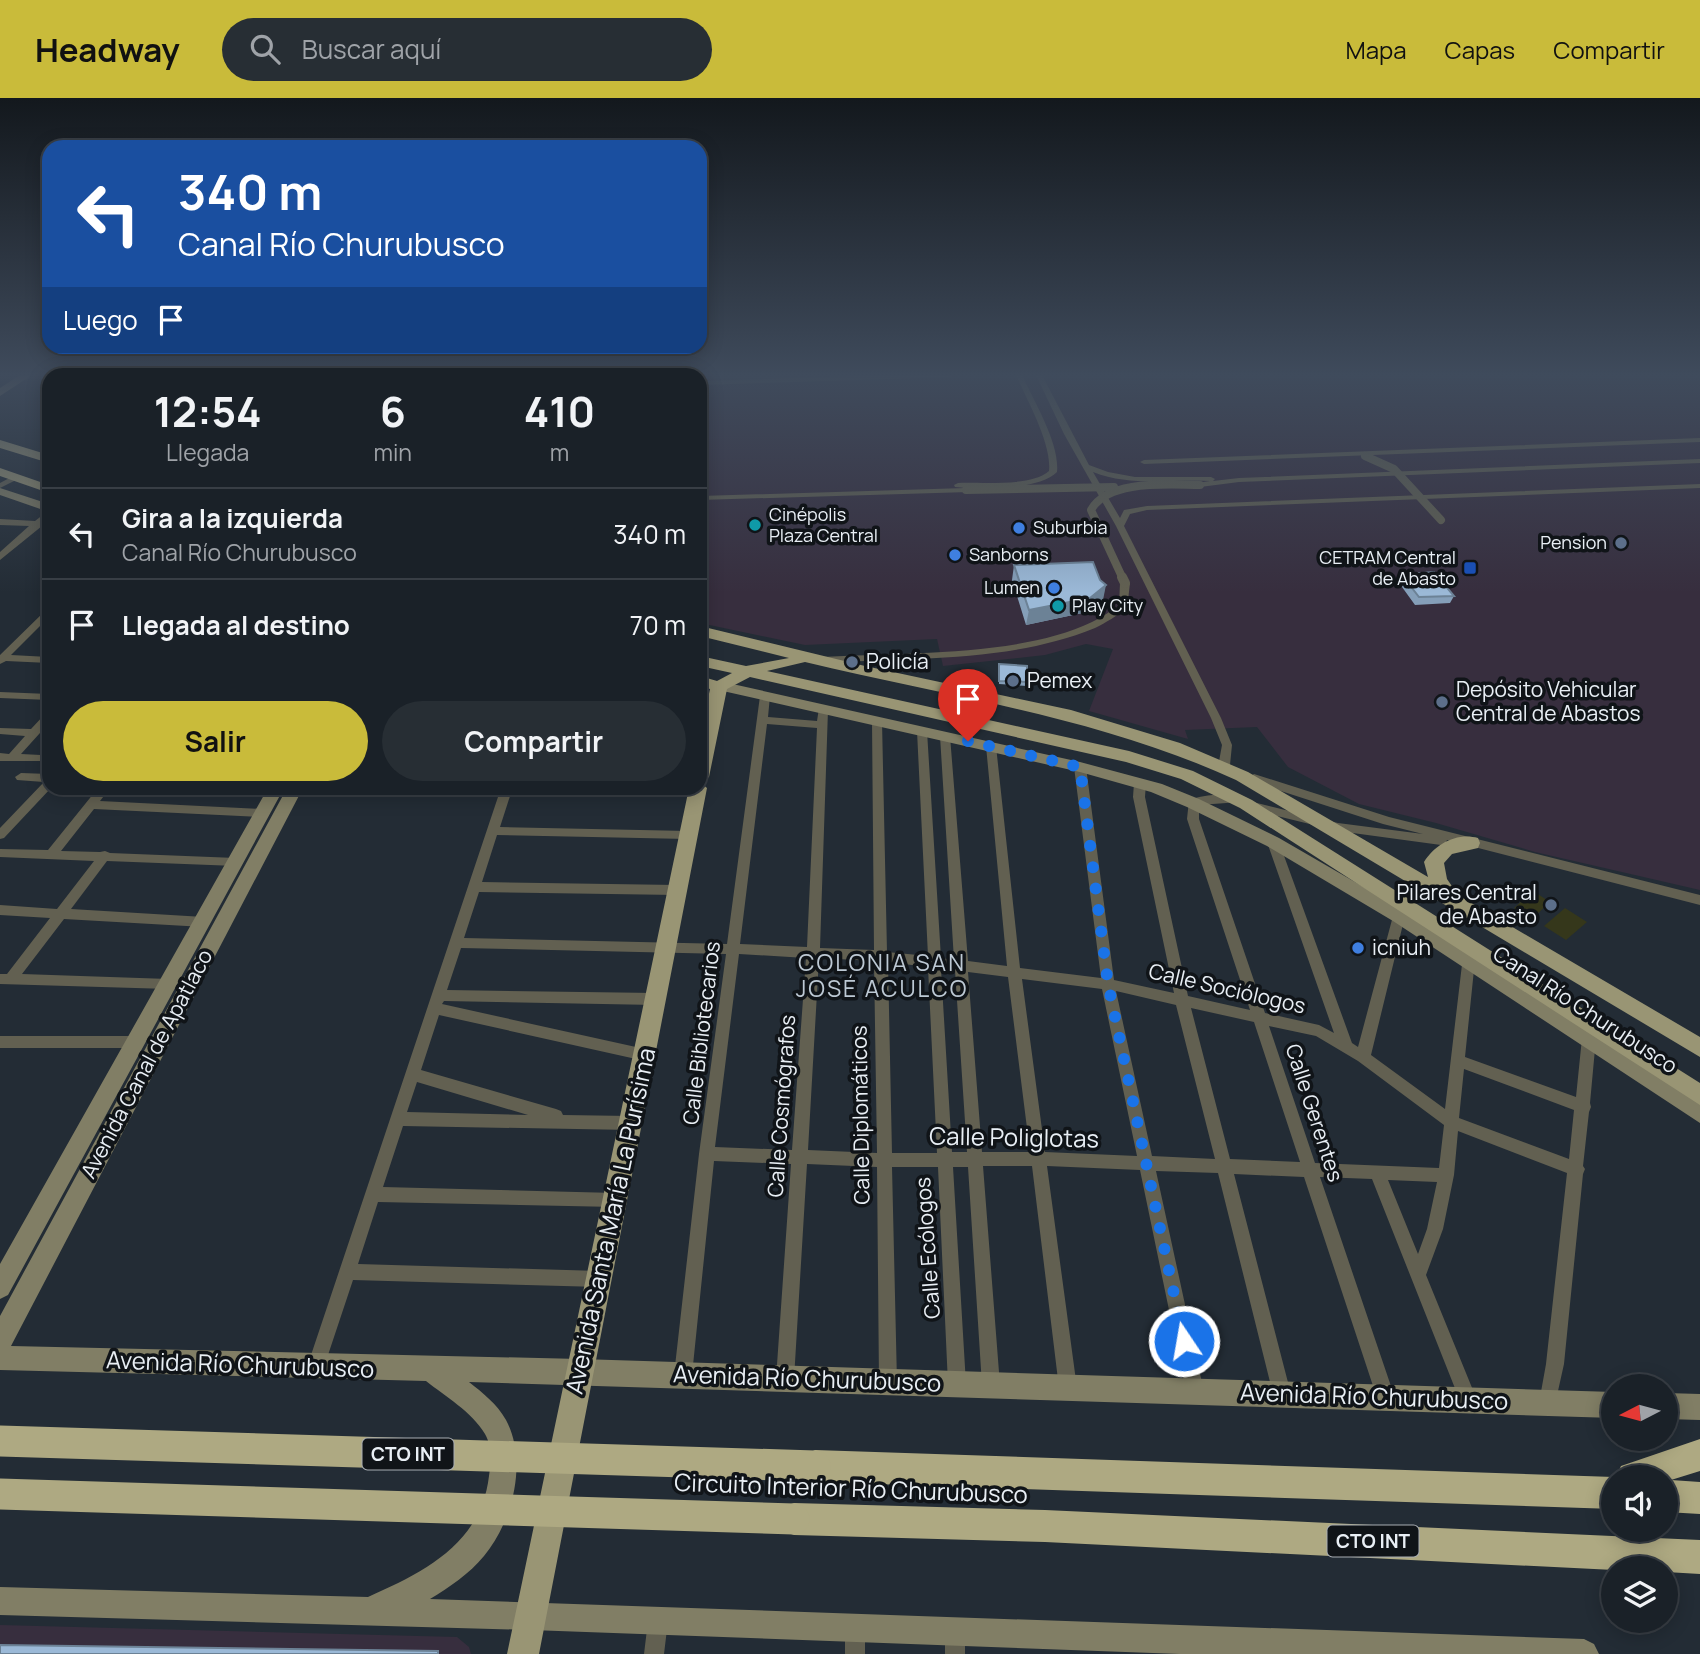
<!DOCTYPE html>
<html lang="es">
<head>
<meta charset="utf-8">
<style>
	:root { --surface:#1a2128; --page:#272e34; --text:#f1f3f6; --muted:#9fa3a8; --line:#383e45; --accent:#c9bb3a }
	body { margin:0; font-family:Manrope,sans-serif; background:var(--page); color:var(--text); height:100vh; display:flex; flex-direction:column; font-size:26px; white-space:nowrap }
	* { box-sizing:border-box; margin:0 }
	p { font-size:23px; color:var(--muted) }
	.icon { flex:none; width:38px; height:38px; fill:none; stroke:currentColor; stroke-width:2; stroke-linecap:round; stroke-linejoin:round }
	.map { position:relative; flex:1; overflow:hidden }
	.side { position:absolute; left:42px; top:270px; width:665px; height:427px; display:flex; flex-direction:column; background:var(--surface); border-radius:21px; box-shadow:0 4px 18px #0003,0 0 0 2px var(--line) }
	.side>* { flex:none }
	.hud { position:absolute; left:42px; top:42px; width:665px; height:214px; border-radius:21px; box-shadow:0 4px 18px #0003,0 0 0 2px var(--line); background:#1a4fa0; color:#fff; overflow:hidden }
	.needle { width:46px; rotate:264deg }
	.fabs { position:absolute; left:1601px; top:1276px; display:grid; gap:14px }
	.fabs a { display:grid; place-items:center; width:77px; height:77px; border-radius:50%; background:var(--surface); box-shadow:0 4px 18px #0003,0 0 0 2px var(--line); font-size:35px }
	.pin { position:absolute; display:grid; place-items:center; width:60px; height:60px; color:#fff; margin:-72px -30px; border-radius:50% 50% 50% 0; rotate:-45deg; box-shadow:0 0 7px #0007 }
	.pin .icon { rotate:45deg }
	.me { position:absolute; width:77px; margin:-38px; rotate:348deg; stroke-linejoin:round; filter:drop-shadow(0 0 5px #0008) }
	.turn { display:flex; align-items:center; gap:24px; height:147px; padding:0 21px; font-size:32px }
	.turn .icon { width:91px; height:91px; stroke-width:2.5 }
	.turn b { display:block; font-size:49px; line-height:60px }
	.then { display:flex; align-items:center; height:66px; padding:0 21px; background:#0003; gap:14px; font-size:26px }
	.eta { display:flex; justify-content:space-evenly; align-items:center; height:119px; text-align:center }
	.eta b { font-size:42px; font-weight:700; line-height:49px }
	.primary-button { display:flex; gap:14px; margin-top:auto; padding:14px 21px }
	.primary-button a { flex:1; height:80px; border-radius:42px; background:var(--accent); color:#111; font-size:28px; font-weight:700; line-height:80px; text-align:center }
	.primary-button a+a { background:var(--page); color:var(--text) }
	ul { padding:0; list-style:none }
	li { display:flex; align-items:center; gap:21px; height:91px; padding:0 21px; border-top:2px solid var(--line) }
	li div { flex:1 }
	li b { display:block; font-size:26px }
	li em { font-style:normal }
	header { display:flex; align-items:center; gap:42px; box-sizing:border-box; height:98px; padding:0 35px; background:var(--accent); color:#111 }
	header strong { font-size:33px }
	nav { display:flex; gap:38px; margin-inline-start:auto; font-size:24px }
	.search { width:490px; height:63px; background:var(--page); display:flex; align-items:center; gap:18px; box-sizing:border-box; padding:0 24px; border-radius:38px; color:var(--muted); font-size:26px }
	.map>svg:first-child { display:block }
</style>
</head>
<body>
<header>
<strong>Headway</strong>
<div class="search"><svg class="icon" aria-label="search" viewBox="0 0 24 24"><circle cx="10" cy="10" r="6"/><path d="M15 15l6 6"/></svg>Buscar aquí</div>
<nav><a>Mapa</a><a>Capas</a><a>Compartir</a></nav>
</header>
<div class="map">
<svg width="1700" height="1556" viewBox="0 0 1700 1556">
	<rect width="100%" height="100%" fill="#232c35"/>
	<path fill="#372e3e" d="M700 277H1700V792L1535 754 1436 725 1359 706 1288 669 1257 629 1185 632 1188 641 1089 613 1113 551 1086 546 1045 557 943 568 937 541 805 547 700 525Z
		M0 1527 457 1539 469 1549 471 1556H0Z"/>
	<path fill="#35371b" d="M1533 793 1550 804 1532 821 1514 810Z
		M1565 810 1587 824 1566 842 1544 828Z"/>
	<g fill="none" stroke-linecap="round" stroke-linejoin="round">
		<path fill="#626051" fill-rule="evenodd" d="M887 277H954L951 279 700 287V283Z
			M1016 277H1022C1034 303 1060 346 1057 374 1040 392 980 392 955 389L954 387 958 385C982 384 1031 389 1049 373 1052 346 1027 302 1016 277Z
			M1036 277H1042L1089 367 1108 374 1135 379H1211L1215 381 1213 383 1239 380 1700 361V365L1239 384 1200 389 1196 387 1197 385 1210 383C1170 381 1131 389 1093 374L1120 420 1124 412 1147 408 1700 386V390L1147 412 1130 416 1124 428 1221 620 1232 647 1230 667 1239 673 1233 677 1220 672 1218 669 1222 647 1211 620 1116 428 1064 336Z
			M1700 340V344L1144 366 1140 364 1144 362Z
			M15 377 22 379 0 390V385Z
			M966 390 970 392 969 394 700 402V398Z
			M49 412V419L42 428 0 462V454L29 428 0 427V421L35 423Z
			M1125 482 1130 485 1127 511C1117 517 1106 525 1095 530 1009 565 913 559 822 565L817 562 822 559C902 554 1020 559 1092 524 1101 520 1110 513 1119 508L1120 485Z
			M49 511V519L11 557 49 559V565L6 563 0 566V557L46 512Z
			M0 594 49 596V602L0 600Z
			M765 595 770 598 768 619 817 623 819 610 823 609 828 612 820 850 874 852 872 623 877 620 882 623 887 854 928 858 917 633 922 630 927 633 941 860 954 862 940 638 945 634 950 638 968 863 1007 868 986 648 991 644 996 648 1020 870 1101 880 1074 669 1080 665 1086 669 1114 882 1174 895 1133 699 1134 685 1140 681 1146 685 1145 699 1188 898 1250 912 1187 721 1189 702C1201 697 1232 693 1242 701L1240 704 1199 707V721L1265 915 1319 927 1334 935 1267 744 1273 740 1279 744 1352 945 1358 949 1393 818 1395 815H1403L1405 818 1371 957 1445 1011 1463 858 1468 857 1473 858 1475 862 1465 959 1576 999 1582 940 1584 936 1589 934 1594 936 1596 940 1590 1005 1591 1009 1589 1014 1583 1068 1585 1071 1583 1076 1564 1266 1554 1311 1548 1314 1542 1311 1539 1305 1546 1266 1567 1075 1458 1033 1454 1077 1443 1131 1426 1177 1477 1302 1474 1308 1468 1311 1462 1308 1372 1081 1320 1079 1395 1300 1392 1306 1386 1309 1380 1306 1377 1300 1304 1079 1234 1076 1291 1296 1288 1302 1282 1305 1276 1302 1273 1296 1218 1075 1156 1073 1204 1294 1201 1300 1195 1303 1189 1300 1186 1294 1140 1072 1047 1068 1077 1290 1074 1296 1068 1299 1062 1296 1059 1290 1032 1068H983L1000 1287 997 1293 991 1296 985 1293 982 1287 968 1069H953L966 1286 963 1292 957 1295 951 1292 948 1286 938 1069H892L897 1284 894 1290 888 1293 882 1290 879 1284 877 1069 807 1066 794 1281 791 1287 785 1290 779 1287 776 1281 791 1066 714 1063 692 1277 689 1283 683 1286 677 1283 674 1277 699 1056 726 856 461 850 447 892 656 895 661 897 663 901 661 905 656 907 444 903 442 906 645 951 650 953 652 957 650 961 645 963 439 917 421 972 556 1011 561 1013 563 1017 631 1018 636 1020 638 1025 636 1030 631 1032 403 1028 383 1089 616 1095 622 1097 624 1102 622 1107 616 1109 378 1104 358 1166 600 1173 606 1175 608 1181 606 1187 600 1189 353 1182 322 1275 316 1278 310 1275 307 1269 501 690 697 691 703 695 697 699 511 695 500 729 688 733 694 737 688 741 497 737 482 784 677 787 681 789 683 792 681 795 677 797 479 794 464 840 727 846 760 598ZM767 626 817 630 807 849 740 846ZM739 856 806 860 792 1052 715 1049ZM819 860 874 863 877 1055 808 1052ZM888 864 928 869 937 1055H892ZM941 871 955 872 967 1054H952ZM968 874 1008 879 1030 1054H982ZM1022 881 1102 891 1137 1058 1045 1054ZM1116 893 1176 907 1215 1061 1152 1058ZM1191 910 1254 924 1300 1064 1230 1061ZM1269 928 1316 938 1358 963 1444 1027 1439 1070 1315 1065ZM1464 971 1574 1012 1569 1061 1459 1020ZM417 984 528 1017 407 1014ZM1388 1082 1437 1084 1427 1131 1418 1156Z
			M49 615V625L21 656 41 657 42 660 41 663H0V655L9 656 25 638 0 636V630L31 631 45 616Z
			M21 675 49 676V690H51L4 740 0 741V730L44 684 17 682 15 679Z
			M1254 676 1389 719 1700 797V807L1447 742 1445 746 1441 747 1338 733 1249 711 1247 708 1253 704 1338 725 1423 736 1383 726 1250 683 1248 680Z
			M98 690H110L100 703 263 711 269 715 263 719 94 711 61 753 100 754 105 753 110 755 236 760 242 764 236 768 107 763 71 811 204 819 209 821 210 824 209 827 204 829 64 821 22 876 169 881 174 882 176 886 174 890 169 891 0 886V876H7L50 820 0 817V807L57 811 94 763 0 759V751L48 752Z
			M0 938H136L141 940 143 944 141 948 136 950H0Z
			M658 1513 665 1516 668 1523 664 1556H644L648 1523 651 1516Z
			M855 1520 862 1523 865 1530V1556H845V1530L848 1523Z
			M955 1523 962 1526 965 1533V1556H945V1533L948 1526Z"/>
		<path fill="#817e65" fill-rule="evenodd" d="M20 277H32L0 298V290Z
			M0 390 49 406V414L0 397Z
			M719 583 1080 664 1162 686 1199 701 1279 740 1405 813 1596 934 1700 1004V1025L1393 823 1267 748 1187 709 1151 694 1080 674 714 591 712 588Z
			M268 690H284L8 1197 0 1201V1166Z
			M287 690H303L11 1248 580 1261 1614 1294V1320L469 1284C483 1295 497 1306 506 1322 528 1363 513 1423 484 1458 469 1476 450 1489 430 1501L1584 1541 1594 1546 1599 1556H1180L531 1532 0 1517V1489L368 1499C424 1474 481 1446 489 1378 491 1364 492 1348 485 1336 471 1313 446 1299 426 1283L0 1272V1218Z
			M1666 1295 1700 1296V1322L1666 1321Z"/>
		<path fill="#999574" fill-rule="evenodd" d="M0 342 49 357V365L0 350Z
			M0 370 49 387V395L0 378Z
			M700 528 865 568 1071 612 1180 645 1248 674 1428 779 1424 764C1435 746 1457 734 1478 740L1480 745 1478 750 1452 756 1444 765 1447 781 1458 797 1700 939V959L1236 682C1099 619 950 599 805 564L767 573 1129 653 1193 673 1252 702 1700 985V1007L1240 710 1181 681 1126 664 750 579 727 591 709 679 701 685 707 690 539 1556H507L689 690H700V639L710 591 700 588V578L717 583 732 575 700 568V558L746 568 789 560 700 538Z"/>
		<path fill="#aea982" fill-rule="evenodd" d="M1700 1341V1373L1671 1382 1700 1384V1416L1666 1414V1379H1616L1621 1368Z
			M815 1352 1614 1379V1411L815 1384 804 1379 799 1368 804 1357Z
			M794 1405 1045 1412 1700 1442V1476L1666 1474V1470L1614 1472 1045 1444 794 1437 782 1433 778 1421 782 1409Z"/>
		<path stroke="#626051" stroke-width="8" d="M1365 358 1394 371 1441 422
			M966 392 1114 389
			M1123 481 1091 412C1108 381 1169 387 1200 387"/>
		<path stroke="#626051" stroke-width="10" d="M1122 479 1125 485"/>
		<path stroke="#aea982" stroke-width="31" d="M0 1343 815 1368
			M0 1396 794 1421"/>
	</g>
	<path fill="#859fb9" d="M1014 467 1103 502 1087 514 1026 527 1012 482Z
		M1420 475 1454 498 1450 505 1415 507 1402 489 1405 481 1418 479Z
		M999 566 1027 584V588L999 586Z"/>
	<path fill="#6c8296" d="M1106 487 1103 502 1087 514 1026 527 1029 512Z"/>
	<path fill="#9bb9d7" stroke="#6c8296" stroke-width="2" d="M1093 464 1100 482 1106 487 1090 500 1029 512 1014 467Z
		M1434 474 1454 498 1419 499 1405 481 1423 478 1420 475Z
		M999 566 1027 568V584L999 583Z
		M0 1547 438 1553V1556H0Z"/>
	<linearGradient id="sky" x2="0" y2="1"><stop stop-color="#13181d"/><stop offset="0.56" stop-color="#3f4b5c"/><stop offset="1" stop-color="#3f4b5c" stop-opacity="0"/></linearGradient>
	<rect width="1700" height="495" fill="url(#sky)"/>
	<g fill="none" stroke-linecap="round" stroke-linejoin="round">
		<path stroke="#1a73e8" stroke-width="12" stroke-dasharray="0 21.6" d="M968 643 1080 669 1108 886 1184 1243"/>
	</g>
	<g fill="#0f9aa8" stroke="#101418" stroke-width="2.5">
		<circle cx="755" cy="427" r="7"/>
		<circle cx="1058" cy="508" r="7"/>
	</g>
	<g fill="#3f7fe0" stroke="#101418" stroke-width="2.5">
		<circle cx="1019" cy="430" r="7"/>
		<circle cx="955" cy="457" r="7"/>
		<circle cx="1054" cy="490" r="7"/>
		<circle cx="1358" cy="850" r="7"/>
	</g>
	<g fill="#5c6f8a" stroke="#101418" stroke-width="2.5">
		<circle cx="1621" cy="445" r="7"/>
		<circle cx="852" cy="564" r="7"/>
		<circle cx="1013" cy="583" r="7"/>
		<circle cx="1442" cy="604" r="7"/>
		<circle cx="1551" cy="807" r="7"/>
	</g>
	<rect fill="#1a4fb4" stroke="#101418" stroke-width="2.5" x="1463" y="463" width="14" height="14" rx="3.5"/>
	<g text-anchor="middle" stroke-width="7" stroke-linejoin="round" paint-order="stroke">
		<g font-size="18" fill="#e9eff5" stroke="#101418" text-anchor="start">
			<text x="769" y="423">Cinépolis<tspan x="769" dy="21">Plaza Central</tspan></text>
			<text x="1033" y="436">Suburbia</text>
			<text x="1607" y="451" text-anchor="end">Pension</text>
			<text x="969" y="463">Sanborns</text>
			<text x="1456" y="466" text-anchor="end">CETRAM Central<tspan x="1456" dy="21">de Abasto</tspan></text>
			<text x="1040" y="496" text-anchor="end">Lumen</text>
			<text x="1072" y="514">Play City</text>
		</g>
		<g fill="#101418" stroke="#a8adb3" stroke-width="2">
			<rect x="362.5" y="1340.5" width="91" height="31" rx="5"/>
			<rect x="1327.5" y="1427.5" width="91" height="31" rx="5"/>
		</g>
		<g font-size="19" font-weight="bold" fill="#e9eff5">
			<text x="408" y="1363">CTO INT</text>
			<text x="1373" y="1450">CTO INT</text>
		</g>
		<g font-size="21" fill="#e9eff5" stroke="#101418" text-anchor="start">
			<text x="866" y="571">Policía</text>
			<text x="1027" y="590">Pemex</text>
			<text x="1456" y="599">Depósito Vehicular<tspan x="1456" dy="24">Central de Abastos</tspan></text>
			<text x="1537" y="802" text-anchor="end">Pilares Central<tspan x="1537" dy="24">de Abasto</tspan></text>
			<text x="1372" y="857">icniuh</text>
		</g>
		<g font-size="21" fill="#e9eff5" stroke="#101418">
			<text transform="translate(1227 891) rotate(13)" y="7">Calle Sociólogos</text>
			<text transform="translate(1585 912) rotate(33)" y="7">Canal Río Churubusco</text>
			<text transform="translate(702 935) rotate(-83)" y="7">Calle Bibliotecarios</text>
			<text transform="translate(147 966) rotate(-62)" y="7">Avenida Canal de Apatlaco</text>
			<text transform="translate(782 1008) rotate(-86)" y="7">Calle Cosmógrafos</text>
			<text transform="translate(1314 1015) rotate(72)" y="7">Calle Gerentes</text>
			<text transform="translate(861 1017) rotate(-91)" y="7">Calle Diplomáticos</text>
			<text transform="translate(928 1150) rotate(-94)" y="7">Calle Ecólogos</text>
		</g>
		<g font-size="23" letter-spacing="2" fill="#bdc9d4" stroke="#101418">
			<text x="882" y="873">COLONIA SAN<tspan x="882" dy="26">JOSÉ ACULCO</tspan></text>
		</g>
		<g font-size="24" fill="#e9eff5" stroke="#101418">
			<text transform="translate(1014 1040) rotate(1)" y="8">Calle Poliglotas</text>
			<text transform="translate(611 1123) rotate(-78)" y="8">Avenida Santa María La Purísima</text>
			<text transform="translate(240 1267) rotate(2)" y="8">Avenida Río Churubusco</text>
			<text transform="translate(807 1281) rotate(2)" y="8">Avenida Río Churubusco</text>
			<text transform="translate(1374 1299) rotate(2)" y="8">Avenida Río Churubusco</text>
			<text transform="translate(851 1391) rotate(2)" y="8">Circuito Interior Río Churubusco</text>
		</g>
	</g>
</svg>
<div class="fabs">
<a><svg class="needle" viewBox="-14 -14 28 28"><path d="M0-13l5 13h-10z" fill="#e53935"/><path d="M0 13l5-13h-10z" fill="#9fa3a8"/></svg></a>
<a><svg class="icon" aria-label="sound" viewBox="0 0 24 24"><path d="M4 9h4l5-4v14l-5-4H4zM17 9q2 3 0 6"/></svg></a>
<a><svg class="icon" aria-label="layers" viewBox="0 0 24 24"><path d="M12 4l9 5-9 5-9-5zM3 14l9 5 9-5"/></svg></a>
</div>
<div class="pin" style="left:968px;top:643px;background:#d93025"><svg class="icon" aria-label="arrive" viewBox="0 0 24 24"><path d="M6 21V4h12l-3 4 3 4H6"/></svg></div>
<svg class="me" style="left:1184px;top:1243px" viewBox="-20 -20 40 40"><circle r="17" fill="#1a73e8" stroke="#fff" stroke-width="3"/><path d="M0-11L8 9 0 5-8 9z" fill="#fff"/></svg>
<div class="hud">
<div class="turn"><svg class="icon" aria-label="left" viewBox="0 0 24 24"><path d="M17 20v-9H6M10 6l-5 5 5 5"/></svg><div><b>340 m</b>Canal Río Churubusco</div></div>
<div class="then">Luego<svg class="icon" aria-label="arrive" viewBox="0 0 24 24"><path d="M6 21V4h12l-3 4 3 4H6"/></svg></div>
</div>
<section class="side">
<div class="eta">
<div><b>12:54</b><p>Llegada</p></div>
<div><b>6</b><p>min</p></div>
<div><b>410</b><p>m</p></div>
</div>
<ul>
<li><svg class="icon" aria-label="left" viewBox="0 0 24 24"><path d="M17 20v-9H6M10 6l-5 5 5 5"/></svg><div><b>Gira a la izquierda</b><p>Canal Río Churubusco</p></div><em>340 m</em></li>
<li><svg class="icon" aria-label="arrive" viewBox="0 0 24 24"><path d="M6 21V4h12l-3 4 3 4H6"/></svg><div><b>Llegada al destino</b></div><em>70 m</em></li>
</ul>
<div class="primary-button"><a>Salir</a><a>Compartir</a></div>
</section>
</div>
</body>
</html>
